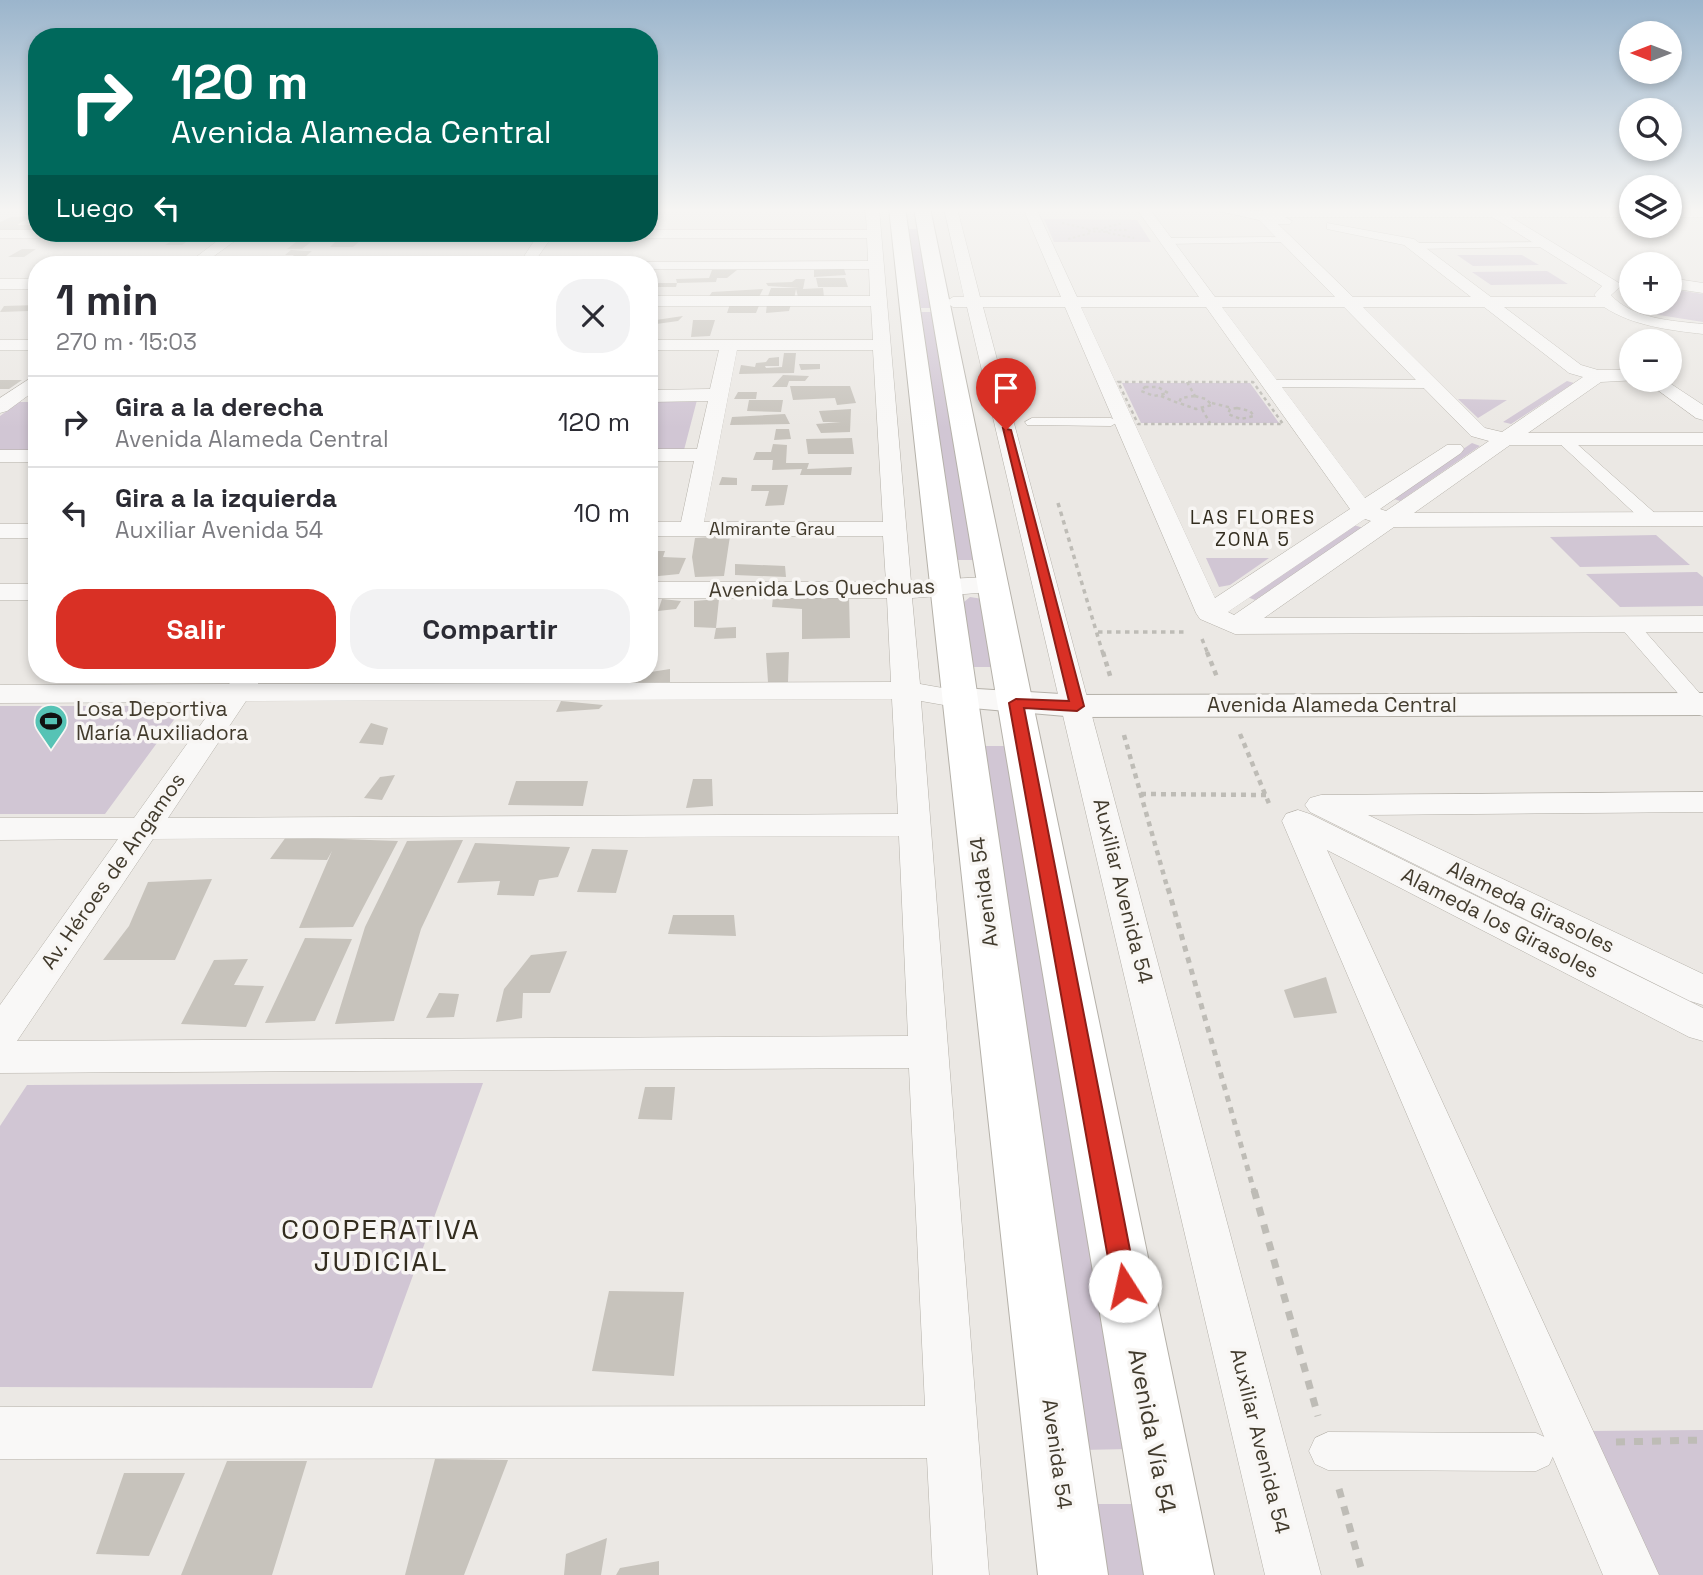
<!DOCTYPE html>
<html lang="es">
<head>
<meta charset="utf-8">
<style>
	:root { --surface:#fff; --page:#f2f2f3; --text:#2b2b33; --muted:#7c7c81; --line:#e1e1e2; --accent:#d93025 }
	body { margin:0; font-family:"Space Grotesk",sans-serif; background:var(--page); color:var(--text); height:100vh; display:flex; flex-direction:column; font-size:26px; white-space:nowrap }
	* { box-sizing:border-box; margin:0 }
	p { font-size:23px; color:var(--muted) }
	.icon { flex:none; width:38px; height:38px; fill:none; stroke:currentColor; stroke-width:2; stroke-linecap:round; stroke-linejoin:round }
	.map { position:relative; flex:1; overflow:hidden }
	.side { position:absolute; left:28px; top:256px; width:630px; height:427px; display:flex; flex-direction:column; background:var(--surface); border-radius:28px; box-shadow:0 4px 10px #0003 }
	.side>* { flex:none }
	.banner { position:absolute; left:28px; top:28px; width:630px; height:214px; border-radius:28px; box-shadow:0 4px 10px #0003; background:#00695c; color:#fff; overflow:hidden }
	.needle { width:46px; rotate:270deg }
	.fabs { position:absolute; left:1619px; top:21px; display:grid; gap:14px }
	.fabs a { display:grid; place-items:center; width:63px; height:63px; border-radius:50%; background:var(--surface); box-shadow:0 4px 10px #0003; font-size:35px }
	.pin { position:absolute; display:grid; place-items:center; width:60px; height:60px; color:#fff; margin:-72px -30px; border-radius:50% 50% 50% 0; rotate:-45deg; box-shadow:0 0 7px #0007 }
	.pin .icon { rotate:45deg }
	.me { position:absolute; width:77px; margin:-38px; rotate:350deg; stroke-linejoin:round; filter:drop-shadow(0 0 5px #0008) }
	.turn { display:flex; align-items:center; gap:24px; height:147px; padding:0 28px; font-size:32px }
	.turn .icon { width:91px; height:91px; stroke-width:2.5 }
	.turn b { display:block; font-size:49px; line-height:60px }
	.then { display:flex; align-items:center; height:66px; padding:0 28px; background:#0003; gap:14px; font-size:26px }
	.round { display:grid; place-items:center; flex:none; width:74px; height:74px; border-radius:28px; background:var(--page) }
	.summary { display:flex; align-items:center; justify-content:space-between; height:119px; padding:0 28px }
	h1 { font-size:42px; font-weight:700; line-height:52px }
	.primary-button { display:flex; gap:14px; margin-top:auto; padding:14px 28px }
	.primary-button a { flex:1; height:80px; border-radius:28px; background:var(--accent); color:#fff; font-size:28px; font-weight:700; line-height:80px; text-align:center }
	.primary-button a+a { background:var(--page); color:var(--text) }
	ul { padding:0; list-style:none }
	li { display:flex; align-items:center; gap:21px; height:91px; padding:0 28px; border-top:2px solid var(--line) }
	li div { flex:1 }
	li b { display:block; font-size:26px }
	li em { font-style:normal }
	.map>svg:first-child { display:block }
</style>
</head>
<body>
<div class="map">
<svg width="1703" height="1575" viewBox="0 0 1703 1575">
	<rect width="100%" height="100%" fill="#ebe8e4"/>
	<path fill="#d1c6d4" d="M1044 219 1137 220 1151 242H1054Z
		M907 229H918L932 308H921Z
		M1457 255H1522L1539 265 1473 266Z
		M1547 271 1568 284 1491 285 1472 272Z
		M1670 289 1703 294V322L1659 315 1631 303H1670Z
		M921 312H933L976 560H957Z
		M1567 381 1574 383 1511 424 1503 422Z
		M1122 383H1250L1279 423H1141Z
		M1458 399 1507 400 1478 418Z
		M697 400 684 450H649V401Z
		M19 402H37V450H0V416Z
		M1472 443 1480 446 1400 501 1391 498Z
		M1354 525 1363 528 1255 600 1245 596Z
		M1656 535 1690 565 1580 567 1550 537Z
		M1206 558H1269L1230 585 1219 587Z
		M1697 572 1703 577V606L1620 607 1586 574Z
		M970 597 983 599 996 667H973L964 602Z
		M0 706H184L105 814H0Z
		M983 746H1008L1129 1449 1082 1450Z
		M483 1083 372 1388 0 1387V1126L27 1085Z
		M1703 1430V1575H1656L1590 1431Z
		M1091 1504H1138L1150 1575H1101Z"/>
	<path fill="#c7c3bc" d="M33 216 17 225H37L29 231H0V222L11 217Z
		M375 236 370 240H361L353 247H330L336 241H325L330 238Z
		M176 238H192L182 245H165Z
		M301 238H316L302 249H287Z
		M22 249H36L24 257H8Z
		M291 250 304 251H312L299 262H285L294 255H285Z
		M844 269 846 275 814 277V270Z
		M712 270H737L727 278H717L716 282 677 283 676 279 709 278Z
		M816 278H845L848 287H818Z
		M796 279H805L803 289 823 288 824 297H798L796 289 794 299H767L771 288H800L768 286 766 283 792 282Z
		M649 283H677L676 287H649Z
		M763 289 759 297 708 298 712 292Z
		M731 301 760 303 756 313H727Z
		M767 303 791 304 789 311 766 313Z
		M4 306 37 305 29 311 0 312Z
		M683 316 678 321 649 325V321Z
		M693 320H715L710 336 691 337Z
		M784 353H796L794 373 739 374 741 365 755 367 756 363 766 362 769 358 779 357V366H765L766 368 782 367Z
		M799 364H820V369L801 370Z
		M783 375 809 376 805 381H789L787 387H772Z
		M0 380H22L9 389H0Z
		M790 386H850L856 403 837 405 835 398 793 400Z
		M738 392H757L756 399H734Z
		M749 400H783L781 412 747 411Z
		M851 409 850 432 821 433 816 424 841 422H823L819 411Z
		M785 414 790 424 730 425 732 417Z
		M776 429H789L791 439 774 440Z
		M852 438 854 454H808L806 439Z
		M773 444 787 445 786 463H809L807 469 852 467 851 475H800L802 469 772 470 773 460H753L756 452H771Z
		M722 477 737 478V485H719Z
		M752 485H788L784 505 765 506 769 491H751Z
		M730 536 724 576 695 577 692 557 695 538Z
		M649 551H665L663 557 686 558 679 574 649 577Z
		M735 564 785 566 786 577 735 575Z
		M849 596 850 638 802 639V609L772 607 773 597Z
		M662 599 681 601 676 609 658 611Z
		M719 599 716 628 694 627V601Z
		M736 627V638L714 639 716 628Z
		M789 652 788 682H768L766 653Z
		M670 669V682H638V674Z
		M395 674H429L425 680 394 678Z
		M561 701 603 705 599 709 556 712Z
		M371 723 388 728 383 745 359 743Z
		M395 775 382 800 364 798 380 777Z
		M693 779H712L713 806 686 808Z
		M516 781H588L583 806 508 805Z
		M286 837 398 841 353 927 299 928 332 851 327 860 270 859Z
		M463 840 421 929 394 1021 335 1024 365 927 407 841Z
		M475 843 570 847 558 877 539 880 534 896 497 895 500 881 457 883Z
		M592 849 628 850 616 893 577 892Z
		M212 879 175 960H103L129 926 148 882Z
		M673 915H734L736 936 668 934Z
		M305 938 352 939 315 1021 265 1023Z
		M567 951 550 993H523L522 1018 496 1022 504 989 531 955Z
		M248 959 234 985 264 986 246 1027 181 1024 214 960Z
		M1326 977 1337 1013 1294 1018 1284 990Z
		M439 993 459 994 454 1017 426 1018Z
		M645 1087H675L672 1120 638 1119Z
		M609 1291 684 1292 674 1376 592 1371Z
		M435 1459 508 1460 464 1575H405Z
		M227 1461H307L272 1575H181Z
		M124 1473H185L149 1556 96 1554Z
		M607 1538 601 1575H564L566 1554Z
		M659 1561V1575H616L620 1568Z"/>
	<g fill="none" stroke-linecap="round" stroke-linejoin="round">
		<defs>
			<path id="pedestrian" d="M1286 237 1290 238V242L1165 244 1160 241 1165 238Z
				M1545 242 1549 243V247L1413 249 1408 246 1413 243Z
				M1270 380H1429L1436 384 1429 388 1265 387V381Z
				M1032 418H1111L1118 422 1111 426 1027 425 1025 422Z
				M1563 435 1568 436 1657 515 1659 519 1657 523H1645L1558 442 1556 439 1558 436Z
				M1628 618 1635 620 1703 697V716L1696 714 1621 628 1618 624Z
				M1328 1432 1536 1433 1549 1439 1555 1452 1549 1465 1536 1471 1328 1470 1315 1464 1309 1451 1315 1438Z"/>
			<path id="minor" d="M865 208H879L911 582C942 582 973 573 1004 581L1008 586 1004 591 912 598 920 684 971 693 975 699 971 705 961 708 921 701 989 1575H933L927 1458 0 1459V1407L925 1406 909 1068 0 1073V1005L118 839 0 840V818H134L217 702 0 703V685L229 684 236 675H256L260 681 258 684 891 682 887 598H649V582H886L883 536H649V522H681L694 461H649V449H697L708 401 649 402V390L710 389 719 350H649V340H873L871 306H649V296H870L869 269H649V264H642L644 262 868 261 867 238H551L533 264H519L536 238H239L203 264H187L221 238H0V230H37V233H649V230H867ZM737 350H873L883 522H704ZM892 699 898 814 168 818 246 701ZM899 836 908 1036 17 1041 153 839Z
				M944 208H957L980 297H1061L1023 208H1036L1077 297H1199L1136 208H1149L1215 297H1335L1259 220 1218 211 1217 208C1234 208 1255 214 1271 209H1631V217H1511L1619 283 1621 286 1611 295C1632 319 1673 321 1703 324V334C1669 330 1633 326 1604 307H1504L1581 365 1598 370H1631V380H1638L1601 382 1528 433H1703V445H1510L1414 513 1703 512V526L1394 527 1264 618 1703 616V632L1235 634 1200 619 1196 613 1065 307H983L1321 1575H1265L967 307H953L945 302 953 297H964ZM1285 217H1492L1602 286 1594 295 1596 297H1491L1414 239 1327 223V229L1404 245 1471 297H1353L1278 224H1290L1292 221ZM1081 307H1206L1350 509 1215 598ZM1222 307H1344L1471 436 1489 441 1386 511 1380 509 1461 453 1464 449 1461 445H1447L1365 498ZM1363 307H1484L1569 373 1583 377 1502 432 1485 428ZM1365 519 1371 521 1234 615 1228 612Z
				M1670 209H1703V217H1670Z
				M1670 278 1703 283V293L1670 288Z
				M0 279H37V289H0Z
				M0 340H37V350H0Z
				M37 374V389L7 411 0 413V398Z
				M1644 380H1665L1703 405V420L1696 418Z
				M0 450H37V462H0Z
				M0 524H37V538H0Z
				M0 584H37V600H0Z
				M1703 792V812L1368 815 1703 974V1005L1690 1001 1310 812 1305 805 1310 798 1321 795Z
				M1298 810 1310 814 1703 1008V1041L1689 1037 1327 850 1659 1575H1603L1282 821 1286 814Z"/>
			<path id="tertiary" d="M961 688 1077 695 1703 693V715L1077 717 949 706 943 699 949 692Z"/>
			<path id="secondary" d="M889 208H905L1108 1575H1038Z
				M914 208H930L1214 1575H1144Z"/>
		</defs>
		<use href="#pedestrian" stroke="#b5b1a9" stroke-width="1"/>
		<use href="#minor" stroke="#b5b1a9" stroke-width="1"/>
		<use href="#tertiary" stroke="#b5b1a9" stroke-width="2"/>
		<use href="#secondary" stroke="#b5b1a9" stroke-width="2"/>
		<path stroke="#bebcb6" stroke-width="2" stroke-dasharray="2.5 2.5" stroke-linecap="butt" d="M1062 223 1088 229
			M1096 228 1108 232 1087 231Z
			M1104 228 1123 223
			M1109 230H1128
			M1108 233 1134 238
			M1068 239 1091 233"/>
		<path stroke="#bebcb6" stroke-width="2.5" stroke-dasharray="3.5 3.5" stroke-linecap="butt" d="M1118 382H1253L1283 424H1138Z
			M1187 382 1195 396
			M1145 387H1158L1168 393 1154 396 1141 391Z
			M1161 396 1178 403
			M1195 396 1206 399 1212 405 1196 409 1179 403 1181 398Z
			M1212 403 1232 408
			M1237 408 1250 411 1254 416 1241 419 1228 414 1230 409Z
			M1202 409 1210 423"/>
		<path stroke="#bebcb6" stroke-width="3.5" stroke-dasharray="4.5 4.5" stroke-linecap="butt" d="M1058 503 1103 654
			M1098 632H1188
			M1202 639 1208 654"/>
		<path stroke="#bebcb6" stroke-width="4.5" stroke-dasharray="5 5" stroke-linecap="butt" d="M1103 652 1111 679
			M1207 652 1217 677
			M1240 734 1270 806
			M1124 735 1168 890
			M1141 794 1266 795"/>
		<path stroke="#bebcb6" stroke-width="5" stroke-dasharray="6 6" stroke-linecap="butt" d="M1168 888 1254 1191"/>
		<path stroke="#bebcb6" stroke-width="7" stroke-dasharray="9 9" stroke-linecap="butt" d="M1254 1190 1318 1416
			M1616 1442 1703 1440
			M1339 1489 1363 1575"/>
		<use href="#pedestrian" fill="#f9f8f7" fill-rule="evenodd"/>
		<use href="#minor" fill="#f9f8f7" fill-rule="evenodd"/>
		<use href="#tertiary" fill="#f9f8f7" fill-rule="evenodd"/>
		<use href="#secondary" fill="#fff" fill-rule="evenodd"/>
	</g>
	<linearGradient id="sky" x2="0" y2="1"><stop stop-color="#9bb5cc"/><stop offset="0.49" stop-color="#f6f5f3"/><stop offset="1" stop-color="#f6f5f3" stop-opacity="0"/></linearGradient>
	<rect width="1703" height="428" fill="url(#sky)"/>
	<path fill="#d93025" stroke="#8d1f18" stroke-width="2" d="M1003 428 1011 430 1084 706 1077 711 1024 708 1137 1286 1133 1294 1125 1297 1116 1294 1113 1286 1009 703 1016 699 1069 701Z"/>
	<defs>
		<symbol id="stadium-pin" viewBox="-11 -11 22 30"><path d="M0 17L-7.5 6A9.5 9.5 0 1 1 7.5 6Z" fill="#56c3b5" stroke="#f8f6f4"/><path d="M0-5a6.5 5 0 1 0 0 10a6.5 5 0 1 0 0-10ZM-3.5-1.8h7v3.6h-7Z" fill="#111"/></symbol>
	</defs>
	<g fill-rule="evenodd">
		<use href="#stadium-pin" x="32" y="702" width="38" height="52"/>
	</g>
	<g text-anchor="middle" stroke-width="7" stroke-linejoin="round" paint-order="stroke">
		<g font-size="18" fill="#423b2d" stroke="#f8f6f4">
			<text x="772" y="535">Almirante Grau</text>
		</g>
		<g font-size="19" letter-spacing="2" fill="#332d1f" stroke="#f8f6f4">
			<text x="1253" y="524">LAS FLORES<tspan x="1253" dy="22">ZONA 5</tspan></text>
		</g>
		<g font-size="21" fill="#423b2d" stroke="#f8f6f4">
			<text transform="translate(822 588) rotate(-1)" y="7">Avenida Los Quechuas</text>
			<text x="1332" y="712">Avenida Alameda Central</text>
			<text transform="translate(113 871) rotate(-55)" y="7">Av. Héroes de Angamos</text>
			<text transform="translate(1123 891) rotate(76)" y="7">Auxiliar Avenida 54</text>
			<text transform="translate(984 892) rotate(-97)" y="7">Avenida 54</text>
			<text transform="translate(1531 907) rotate(26)" y="7">Alameda Girasoles</text>
			<text transform="translate(1500 923) rotate(27)" y="7">Alameda los Girasoles</text>
			<text transform="translate(1260 1441) rotate(76)" y="7">Auxiliar Avenida 54</text>
			<text transform="translate(1057 1454) rotate(82)" y="7">Avenida 54</text>
		</g>
		<g font-size="21" fill="#423b2d" stroke="#f8f6f4" text-anchor="start">
			<text x="76" y="716">Losa Deportiva<tspan x="76" dy="24">María Auxiliadora</tspan></text>
		</g>
		<g font-size="24" fill="#423b2d" stroke="#f8f6f4">
			<text transform="translate(1152 1431) rotate(79)" y="8">Avenida Vía 54</text>
		</g>
		<g font-size="28" letter-spacing="2" fill="#332d1f" stroke="#f8f6f4">
			<text x="381" y="1239">COOPERATIVA<tspan x="381" dy="32">JUDICIAL</tspan></text>
		</g>
	</g>
</svg>
<div class="fabs">
<a><svg class="needle" viewBox="-14 -14 28 28"><path d="M0-13l5 13h-10z" fill="#e53935"/><path d="M0 13l5-13h-10z" fill="#7c7c81"/></svg></a>
<a><svg class="icon" aria-label="search" viewBox="0 0 24 24"><circle cx="10" cy="10" r="6"/><path d="M15 15l6 6"/></svg></a>
<a><svg class="icon" aria-label="layers" viewBox="0 0 24 24"><path d="M12 4l9 5-9 5-9-5zM3 14l9 5 9-5"/></svg></a>
<a>+</a>
<a>−</a>
</div>
<div class="pin" style="left:1006px;top:430px;background:#d93025"><svg class="icon" aria-label="arrive" viewBox="0 0 24 24"><path d="M6 21V4h12l-3 4 3 4H6"/></svg></div>
<svg class="me" style="left:1125px;top:1286px" viewBox="-20 -20 40 40"><circle r="19" fill="#fff"/><path d="M0-13L10 11 0 6-10 11z" fill="#d93025"/></svg>
<div class="banner">
<div class="turn"><svg class="icon" aria-label="right" viewBox="0 0 24 24"><path d="M7 20v-9h11M14 6l5 5-5 5"/></svg><div><b>120 m</b>Avenida Alameda Central</div></div>
<div class="then">Luego<svg class="icon" aria-label="left" viewBox="0 0 24 24"><path d="M17 20v-9H6M10 6l-5 5 5 5"/></svg></div>
</div>
<section class="side">
<div class="summary"><div><h1>1 min</h1><p>270 m · 15:03</p></div><a class="round"><svg class="icon" aria-label="close" viewBox="0 0 24 24"><path d="M6 6l12 12M18 6L6 18"/></svg></a></div>
<ul>
<li><svg class="icon" aria-label="right" viewBox="0 0 24 24"><path d="M7 20v-9h11M14 6l5 5-5 5"/></svg><div><b>Gira a la derecha</b><p>Avenida Alameda Central</p></div><em>120 m</em></li>
<li><svg class="icon" aria-label="left" viewBox="0 0 24 24"><path d="M17 20v-9H6M10 6l-5 5 5 5"/></svg><div><b>Gira a la izquierda</b><p>Auxiliar Avenida 54</p></div><em>10 m</em></li>
</ul>
<div class="primary-button"><a>Salir</a><a>Compartir</a></div>
</section>
</div>
</body>
</html>
